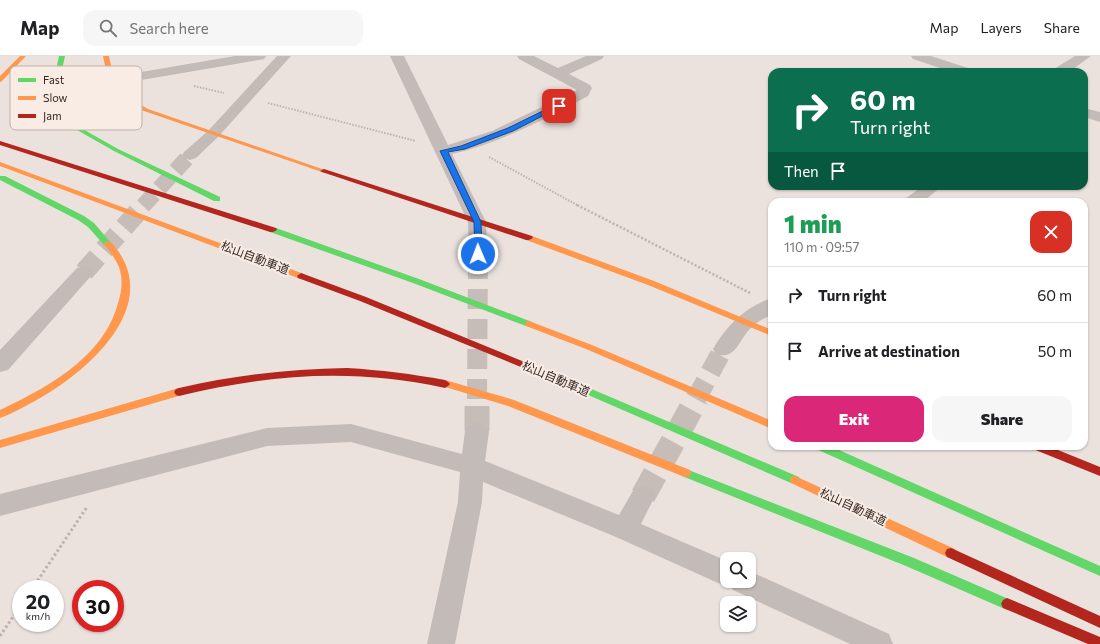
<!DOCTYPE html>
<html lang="en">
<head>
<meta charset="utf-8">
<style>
	:root { --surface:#fff; --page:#f6f6f6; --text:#202124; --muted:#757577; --line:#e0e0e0; --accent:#db2777 }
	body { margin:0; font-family:Commissioner,"Noto Sans JP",sans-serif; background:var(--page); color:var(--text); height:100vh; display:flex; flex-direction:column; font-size:15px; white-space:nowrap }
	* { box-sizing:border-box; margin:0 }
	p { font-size:13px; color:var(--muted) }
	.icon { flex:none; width:22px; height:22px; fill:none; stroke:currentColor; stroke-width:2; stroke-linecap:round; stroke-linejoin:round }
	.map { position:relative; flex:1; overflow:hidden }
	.details { position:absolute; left:768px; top:142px; width:320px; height:252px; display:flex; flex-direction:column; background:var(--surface); border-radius:12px; box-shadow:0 1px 3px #0004 }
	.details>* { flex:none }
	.hud { position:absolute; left:768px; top:12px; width:320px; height:122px; border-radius:12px; box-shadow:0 1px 3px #0004; background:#0b6e4f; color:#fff; overflow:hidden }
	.tools { position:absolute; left:720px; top:496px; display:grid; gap:8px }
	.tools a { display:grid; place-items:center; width:36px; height:36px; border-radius:8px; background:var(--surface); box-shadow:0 1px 3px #0004; font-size:20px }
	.speed { position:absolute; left:12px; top:524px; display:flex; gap:8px; font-size:20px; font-weight:700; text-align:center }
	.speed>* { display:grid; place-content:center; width:52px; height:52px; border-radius:50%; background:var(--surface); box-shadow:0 1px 3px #0004; line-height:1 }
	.speed small { font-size:10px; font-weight:400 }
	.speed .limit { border:6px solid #d22; background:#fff; color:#111 }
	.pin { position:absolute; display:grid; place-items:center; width:34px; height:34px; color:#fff; margin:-17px; border-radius:8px; box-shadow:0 2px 6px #0006 }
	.me { position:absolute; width:44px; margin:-22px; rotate:359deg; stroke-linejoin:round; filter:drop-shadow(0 0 3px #0008) }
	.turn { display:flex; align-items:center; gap:14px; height:84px; padding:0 16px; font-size:18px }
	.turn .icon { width:52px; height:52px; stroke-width:2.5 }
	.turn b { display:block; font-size:28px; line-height:34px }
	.then { display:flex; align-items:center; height:38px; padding:0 16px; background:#0003; gap:8px; font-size:15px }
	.round { display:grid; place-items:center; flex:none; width:42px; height:42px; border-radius:12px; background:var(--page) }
	.head { display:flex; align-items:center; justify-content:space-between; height:68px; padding:0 16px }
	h1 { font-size:24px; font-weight:800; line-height:30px; color:#1e9e55 }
	.primary-button { display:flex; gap:8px; margin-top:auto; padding:8px 16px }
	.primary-button a { flex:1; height:46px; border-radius:12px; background:var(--accent); color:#fff; font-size:16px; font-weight:800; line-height:46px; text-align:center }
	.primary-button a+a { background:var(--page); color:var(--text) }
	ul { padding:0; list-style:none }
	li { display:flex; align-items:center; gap:12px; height:56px; padding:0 16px; border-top:1px solid var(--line) }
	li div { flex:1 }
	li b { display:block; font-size:15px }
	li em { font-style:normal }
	header { display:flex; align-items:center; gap:24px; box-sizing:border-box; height:56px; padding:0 20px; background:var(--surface); border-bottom:1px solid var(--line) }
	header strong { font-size:19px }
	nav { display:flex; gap:22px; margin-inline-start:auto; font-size:14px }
	.search { width:280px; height:36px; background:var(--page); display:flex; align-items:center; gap:10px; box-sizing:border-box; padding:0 14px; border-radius:12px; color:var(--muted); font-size:15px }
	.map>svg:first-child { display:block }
</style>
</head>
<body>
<header>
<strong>Map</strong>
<div class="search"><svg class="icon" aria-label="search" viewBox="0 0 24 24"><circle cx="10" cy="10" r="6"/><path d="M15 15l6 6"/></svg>Search here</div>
<nav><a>Map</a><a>Layers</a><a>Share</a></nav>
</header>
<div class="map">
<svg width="1100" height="588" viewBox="0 0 1100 588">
	<rect width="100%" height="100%" fill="#ebe2de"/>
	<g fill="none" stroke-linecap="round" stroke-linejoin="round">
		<path stroke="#c6bdb9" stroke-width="16" stroke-dasharray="16 8" stroke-linecap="butt" d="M143 150 190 99"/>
		<path stroke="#c6bdb9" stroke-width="20" stroke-dasharray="20 10" stroke-linecap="butt" d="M84 216 144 149
			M477 343 478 198
			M696 343 723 293"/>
		<path stroke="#c6bdb9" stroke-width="25" stroke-dasharray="25 12" stroke-linecap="butt" d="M477 375V342
			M643 440 697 342"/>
		<path stroke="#bcb3af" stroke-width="2" stroke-dasharray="1.5 1.5" stroke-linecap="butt" d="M194 30 224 37
			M268 47 416 85
			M489 101 579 150"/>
		<path stroke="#bcb3af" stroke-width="2.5" stroke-dasharray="2 2" stroke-linecap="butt" d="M577 149 750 237"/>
		<path stroke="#bcb3af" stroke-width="3" stroke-dasharray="2.5 2.5" stroke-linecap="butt" d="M32 533 87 451
			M0 580 21 549"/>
		<path fill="#c3bbb7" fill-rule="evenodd" d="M235 0H266L264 3 259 4 112 29 107 28 105 25 107 22 112 21Z
			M277 0H291L218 81 196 102 190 104 184 102 182 99 184 96 208 75Z
			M390 0H404L448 89 492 75 577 34 519 3 517 0H534L558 12 586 0H604L602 3 569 18 590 29 592 32 588 40C544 63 501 87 452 98L486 166 487 198 485 202 478 204 471 202 469 198 468 166Z
			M911 0H931L971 13 973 16H952L913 3Z
			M1075 0H1091L1069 16H1052L1054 13Z
			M1084 52 1100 56V66L1084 61Z
			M923 130H942L923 146H903L906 142Z
			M84 210 91 212 94 216 91 220 8 314 0 316V294L77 212Z
			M772 242V258C766 262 758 265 753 270 739 281 737 305 716 298L713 293C726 270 746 250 772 242Z
			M477 366 485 369 489 375 485 405 619 459 634 433 643 430 652 433 655 440 641 468 727 505V525H749V515L889 578 893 588H850L733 534 730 529 727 530 718 527 616 481 483 426 482 446 455 588H427L458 446 460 416 351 386 267 390 0 460V438L267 372 351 368 462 398 465 375 469 369Z"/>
		<path fill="#63d668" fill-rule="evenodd" d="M59 0H65L56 41 81 72 118 93 220 141V145H214L114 95 77 74 50 41Z
			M0 120H5L84 160 94 167 112 188 108 190H105L88 171 78 164 0 124Z
			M270 172H276L419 223 532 266 533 268 529 271 526 270 413 227 270 176 269 174Z
			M568 323 799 421 800 424 799 427 795 428 791 427 565 329 563 327 565 325Z
			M815 390H830L1100 510V520L816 393Z
			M686 413 914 502 1011 544 1013 548 1011 552 1007 554 906 510 682 420 681 417 682 414Z"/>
		<path fill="#ff974d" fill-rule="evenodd" d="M20 0H26L2 25 0 26V20Z
			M103 0H109C114 27 124 39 148 53L328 115 324 117 322 116 144 55C119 41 108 28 103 0Z
			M0 106 304 218 305 220 301 223 298 222 0 110Z
			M526 180H532L654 225 772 274V280L648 229 526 184 525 182Z
			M105 186H111C168 249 85 318 33 346 22 352 11 358 0 362V354C47 332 104 301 118 247 122 235 123 223 119 211 115 202 110 196 104 188Z
			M529 265 592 289 772 365V373L586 293 526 270 525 268 526 266Z
			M445 324 514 344 690 414 691 417 690 420 686 421 682 420 508 350 442 330 440 328 442 326Z
			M179 332 182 333 184 336 182 339 0 392V384Z
			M795 420 955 493 957 497 955 501 951 502 947 501 791 427 790 424 791 421Z"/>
		<path fill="#b3261e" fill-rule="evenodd" d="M0 85 276 172 277 174 273 176H270L0 89Z
			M324 113 532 180 533 182 529 184H526L322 116 320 115Z
			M301 217 366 241 571 325 573 327 571 329H565L360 245 298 222 297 220Z
			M347 312C381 314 412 318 445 324L448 326 450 328 448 330 445 332C355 312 268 318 179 340L176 339 174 336 176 333 179 332C235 319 290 313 347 312Z
			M1032 390H1048L1100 411V420L1033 393Z
			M951 492 1100 560V572L947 501 945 497 947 493Z
			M1007 542 1100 581V588H1088L1003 552 1001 548 1003 544Z"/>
	</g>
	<path fill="#1a73e8" stroke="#114b97" d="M557 48 562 50 513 75 465 93 448 96 481 166 482 198 478 201 475 200 474 166 440 95 461 90 508 72Z"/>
	<g text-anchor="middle" stroke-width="4" stroke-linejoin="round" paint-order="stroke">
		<g font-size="12" fill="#342826" stroke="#f9ece4">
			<text transform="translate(255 202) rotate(21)" y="4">松山自動車道</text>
			<text transform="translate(556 323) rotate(23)" y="4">松山自動車道</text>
			<text transform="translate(853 451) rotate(25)" y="4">松山自動車道</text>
		</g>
	</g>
	<rect x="10" y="10" width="132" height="64" rx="6" fill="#f9ece4" stroke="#beb1ab" stroke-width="1"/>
	<rect x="18" y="22" width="18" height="4" fill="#63d668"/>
	<rect x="18" y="40" width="18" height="4" fill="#ff974d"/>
	<rect x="18" y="58" width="18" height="4" fill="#b3261e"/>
	<g font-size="11" fill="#342826">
		<text x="43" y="28">Fast</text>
		<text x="43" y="46">Slow</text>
		<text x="43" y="64">Jam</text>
	</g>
</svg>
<div class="tools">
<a><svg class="icon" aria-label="search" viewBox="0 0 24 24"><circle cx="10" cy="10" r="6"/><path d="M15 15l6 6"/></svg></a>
<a><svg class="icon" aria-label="layers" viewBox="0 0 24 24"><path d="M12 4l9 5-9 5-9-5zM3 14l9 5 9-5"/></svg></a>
</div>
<div class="speed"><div>20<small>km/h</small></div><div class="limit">30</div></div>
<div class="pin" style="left:559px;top:50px;background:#d93025"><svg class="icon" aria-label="arrive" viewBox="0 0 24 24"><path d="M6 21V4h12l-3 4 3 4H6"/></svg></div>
<svg class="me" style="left:478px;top:198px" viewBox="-20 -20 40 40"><circle r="17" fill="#1a73e8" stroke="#fff" stroke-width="3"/><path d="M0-11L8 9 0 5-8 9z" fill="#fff"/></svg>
<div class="hud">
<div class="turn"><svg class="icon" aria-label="right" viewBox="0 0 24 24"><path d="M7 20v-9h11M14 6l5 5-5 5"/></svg><div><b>60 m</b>Turn right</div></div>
<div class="then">Then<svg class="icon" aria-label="arrive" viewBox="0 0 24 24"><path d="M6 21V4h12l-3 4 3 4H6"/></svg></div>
</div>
<section class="details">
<div class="head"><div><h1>1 min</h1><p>110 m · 09:57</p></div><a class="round" style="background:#d93025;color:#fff"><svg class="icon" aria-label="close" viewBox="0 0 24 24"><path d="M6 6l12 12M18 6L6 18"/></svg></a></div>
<ul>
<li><svg class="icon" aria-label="right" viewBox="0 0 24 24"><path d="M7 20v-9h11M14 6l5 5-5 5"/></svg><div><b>Turn right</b></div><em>60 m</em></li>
<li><svg class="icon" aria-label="arrive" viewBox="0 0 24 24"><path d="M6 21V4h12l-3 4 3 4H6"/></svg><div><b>Arrive at destination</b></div><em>50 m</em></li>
</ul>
<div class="primary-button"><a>Exit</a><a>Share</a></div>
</section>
</div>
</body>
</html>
